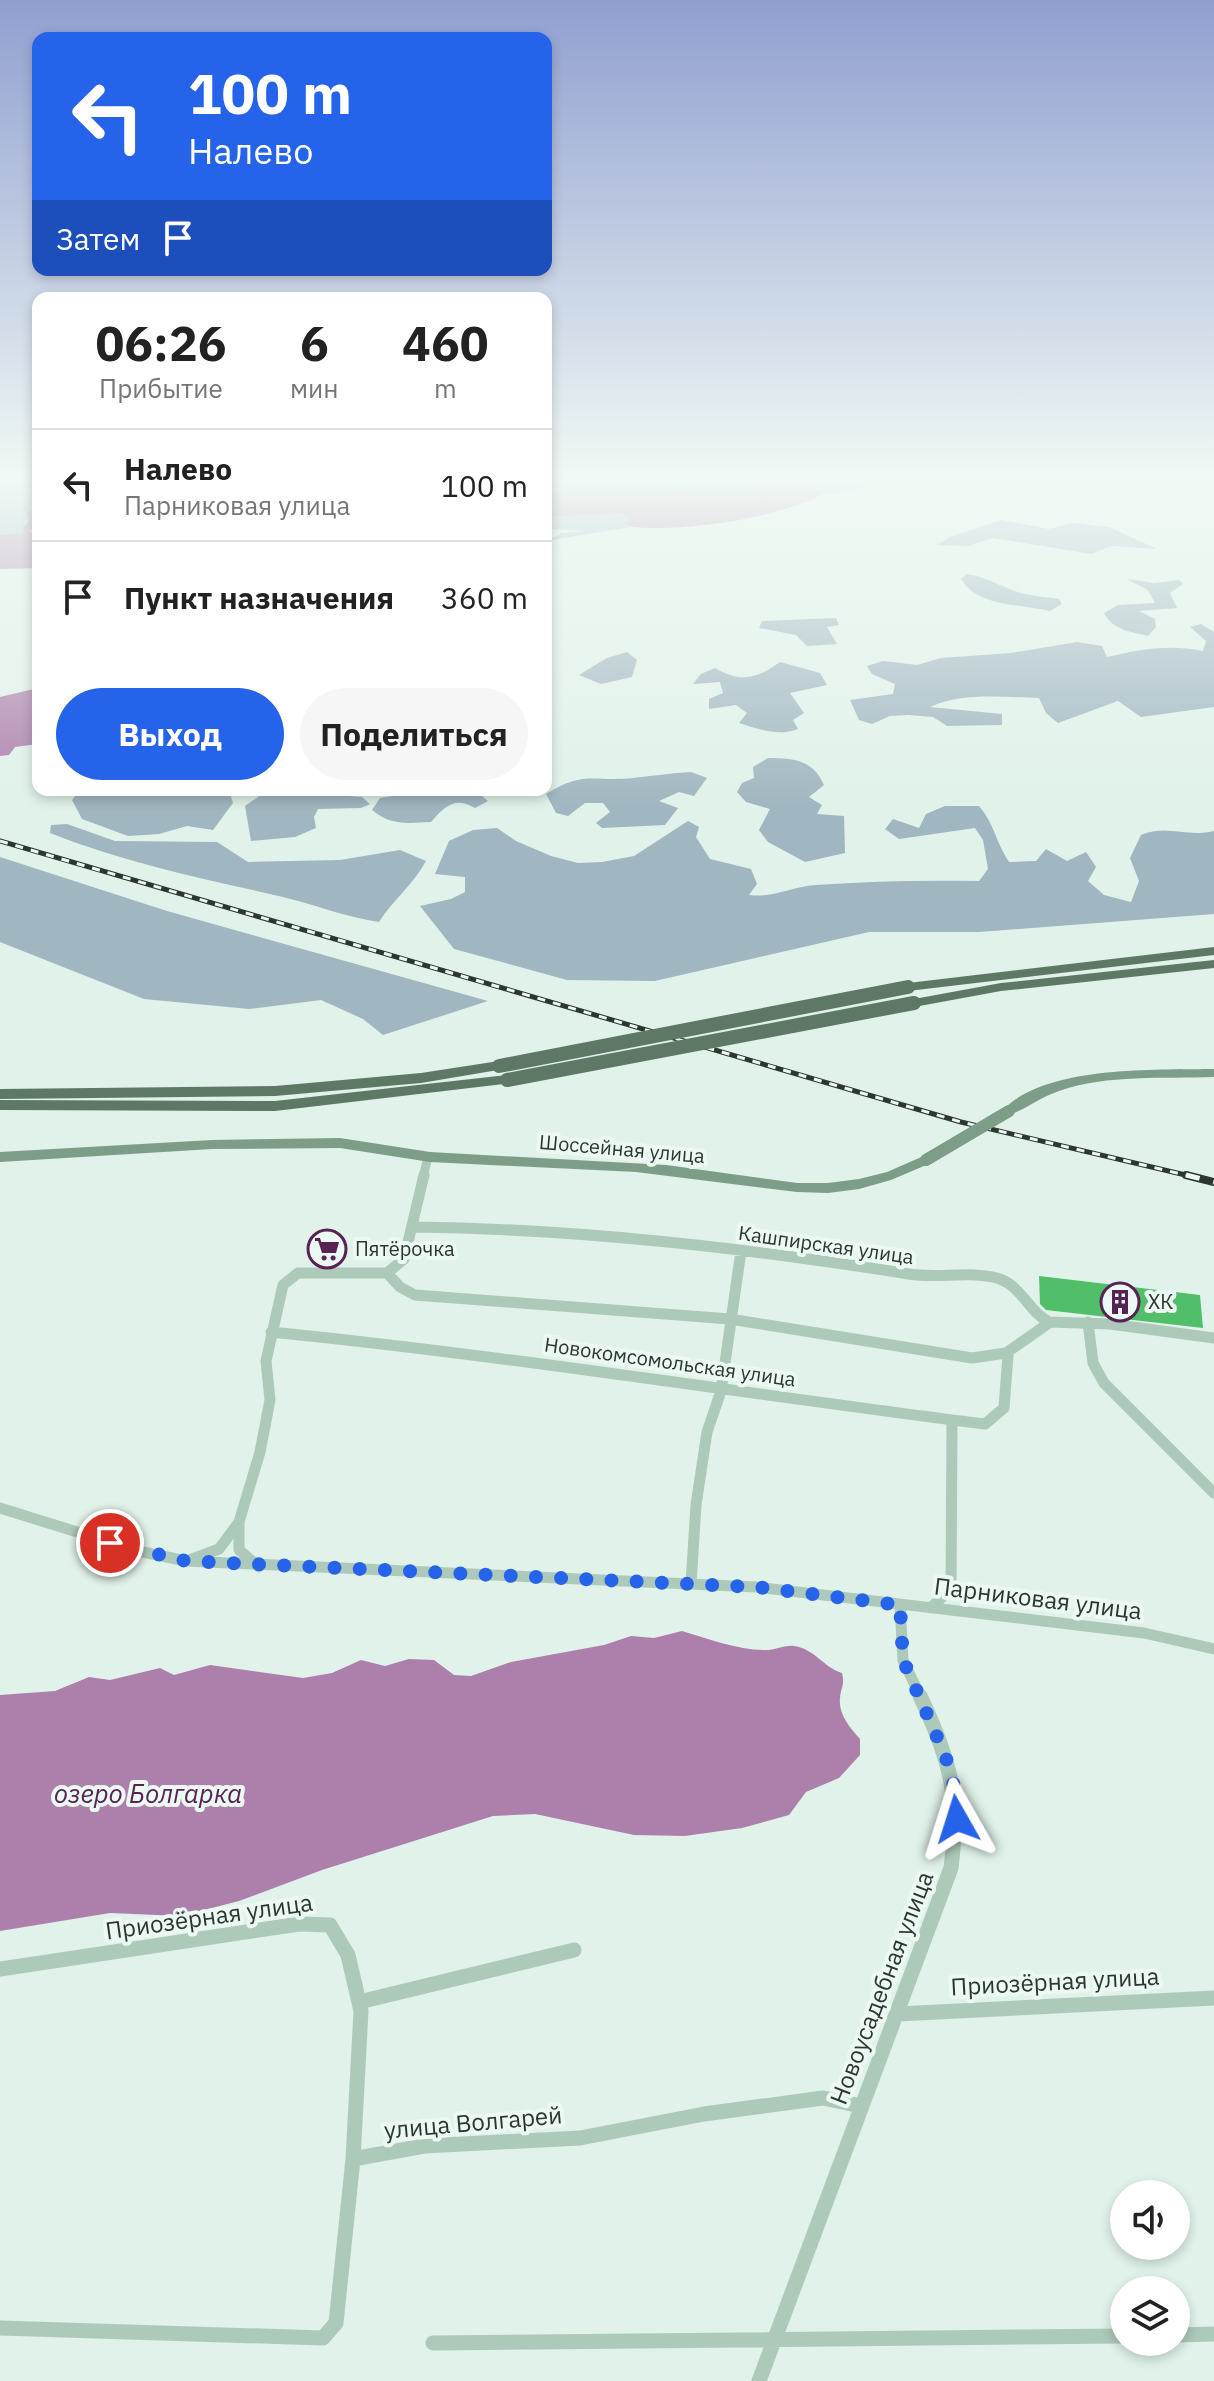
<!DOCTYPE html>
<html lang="ru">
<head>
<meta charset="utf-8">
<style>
	:root { --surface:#fff; --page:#f6f6f6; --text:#222; --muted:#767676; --line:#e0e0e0; --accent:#2563eb }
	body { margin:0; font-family:"IBM Plex Sans",sans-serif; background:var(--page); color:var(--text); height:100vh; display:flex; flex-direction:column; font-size:30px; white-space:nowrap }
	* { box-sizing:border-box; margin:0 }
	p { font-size:26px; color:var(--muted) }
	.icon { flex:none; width:44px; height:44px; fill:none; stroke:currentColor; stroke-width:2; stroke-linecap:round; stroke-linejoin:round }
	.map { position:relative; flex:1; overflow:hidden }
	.panel { position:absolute; left:32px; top:292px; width:520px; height:504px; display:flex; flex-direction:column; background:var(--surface); border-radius:16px; box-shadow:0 4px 12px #0003 }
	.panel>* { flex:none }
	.top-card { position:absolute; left:32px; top:32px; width:520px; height:244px; border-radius:16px; box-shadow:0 4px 12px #0003; background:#2563eb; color:#fff; overflow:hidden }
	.controls { position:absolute; left:1110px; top:2180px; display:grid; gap:16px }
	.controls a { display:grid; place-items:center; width:80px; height:80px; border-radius:50%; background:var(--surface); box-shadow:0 4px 12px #0003; font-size:40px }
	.pin { position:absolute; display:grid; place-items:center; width:68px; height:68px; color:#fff; margin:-34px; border:4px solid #fff; border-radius:50%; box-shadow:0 2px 8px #0007 }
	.me { position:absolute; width:88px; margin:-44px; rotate:354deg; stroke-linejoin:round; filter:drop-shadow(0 0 6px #0008) }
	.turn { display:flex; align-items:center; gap:28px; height:168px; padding:0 24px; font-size:36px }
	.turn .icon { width:104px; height:104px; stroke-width:2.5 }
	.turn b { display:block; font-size:56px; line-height:68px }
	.then { display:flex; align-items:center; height:76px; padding:0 24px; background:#0003; gap:16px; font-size:30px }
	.eta { display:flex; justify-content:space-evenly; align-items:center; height:136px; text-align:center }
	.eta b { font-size:48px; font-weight:700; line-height:56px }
	.primary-button { display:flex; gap:16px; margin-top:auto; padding:16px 24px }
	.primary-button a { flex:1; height:92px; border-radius:48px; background:var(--accent); color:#fff; font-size:32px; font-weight:700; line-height:92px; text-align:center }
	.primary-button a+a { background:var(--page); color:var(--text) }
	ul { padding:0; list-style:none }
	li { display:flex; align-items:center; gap:24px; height:112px; padding:0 24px; border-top:2px solid var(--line) }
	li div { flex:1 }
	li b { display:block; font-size:30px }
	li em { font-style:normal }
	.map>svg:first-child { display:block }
</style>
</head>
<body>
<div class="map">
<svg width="1214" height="2381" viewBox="0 0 1214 2381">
	<rect width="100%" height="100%" fill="#e0f2e9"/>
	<path fill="#a0b6c0" d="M0 476 38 482V506L30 509 23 529 25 533 0 535Z
		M693 476H923L837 493 823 494 822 489C776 473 727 492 681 490 635 488 591 482 546 494V485L607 477 652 481Z
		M619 513 625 514 630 519 626 525 632 527 546 541 562 533 588 531 546 529V517Z
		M1001 520 1049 529 1073 523 1109 527 1157 549 1112 546 1091 554 993 538 968 546 937 545 950 537Z
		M967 574C987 577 1001 587 1021 593 1033 596 1046 597 1059 599L1062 604 1050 611C1020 604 978 607 961 579Z
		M1127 579 1154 583 1179 580 1183 584 1170 593 1177 608 1139 611 1155 619 1156 627 1148 636C1132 632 1112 630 1104 613L1118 605 1155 603 1148 590Z
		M836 618 839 625 827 627 837 644 807 646 796 635 759 628 762 621Z
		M1201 624 1214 632V707L1141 717 1118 701 1058 723 1046 713 1039 698C1005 697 961 692 930 707L1002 714V725L947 726 933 717 908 715 890 716 872 724 859 720 850 700 893 694 895 684 872 674 867 666 883 661 917 665 941 658 1011 653 1077 642 1102 646 1107 657C1141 649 1168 644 1203 651L1206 641 1190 627Z
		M627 652 637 660 632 677 601 684 579 675 607 658Z
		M780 662 820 673 827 685 790 693 804 713 793 720 798 729C778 737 759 729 739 723L747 713 736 705 709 709V699L723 693 720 682 693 684 701 674 715 668C741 683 757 679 780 662Z
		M768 758C794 758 813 760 824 785L809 797 822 805 817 814 844 816 845 853 805 862 768 842 759 830 770 809 746 802 737 792 742 783 754 778 753 767Z
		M691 772 707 778 694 796 679 792 659 801 678 808 665 825 602 828 596 823 610 812 603 803H585L568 816 556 813 546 794C584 770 593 782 633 778 653 776 671 773 691 772Z
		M80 790H229L233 803 213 830 187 826 159 834 128 836 82 819 72 800Z
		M268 790 362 797 370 804 361 808 318 809 314 817 316 828 295 837 251 841 245 806Z
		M429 790H475L488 801 475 808C455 796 445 806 431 822 407 823 391 826 372 810L380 798Z
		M945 806H979C994 823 996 843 1009 862L1036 861 1046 849 1067 861 1086 852 1096 867 1088 881 1104 895 1131 902 1139 881 1130 858 1141 835C1168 824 1186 838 1214 831V914L979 932H869L655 981 567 980 454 949 420 906 451 899 465 892V877L435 874 449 841 473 830 497 828 516 841 551 856 578 863 602 862 634 856 688 821 699 827 696 837 710 859 751 869 757 884 749 895C775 898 789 887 816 885 870 881 925 880 979 881L988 869 983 840 975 828 899 839 885 829 893 819 919 828 926 814Z
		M67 824 115 841 217 842 248 862 340 860 400 850 426 861C413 885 393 900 379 922 345 917 316 905 283 897 205 879 125 863 50 833L51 825Z
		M0 857 167 911 488 1001 383 1035 363 1019 321 1000 249 1009 144 999 0 942Z"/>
	<path fill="#ad80ac" d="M769 483H804L822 489 823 494C778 518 686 532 632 527L625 524 630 519 623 513 546 517V494C592 481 634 488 681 490 710 490 740 485 769 483Z
		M38 506V525L29 532 38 533V568L0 569V535L25 533 22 529 28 521 26 513Z
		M38 688V744L15 747 9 755 0 756V697Z
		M682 1631C709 1639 740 1651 769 1650 777 1649 786 1645 794 1646 815 1649 823 1667 842 1673 845 1685 841 1687 840 1698 838 1714 850 1728 860 1739V1755L839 1778 806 1792 789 1815 742 1828 685 1836 634 1835 535 1814 493 1816 322 1870 239 1901 181 1916 110 1913 0 1931V1695L55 1691 89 1677 110 1680 160 1668 174 1675 210 1665 303 1678 332 1673 361 1660 385 1666 409 1659 434 1660 454 1675 471 1676 511 1662 604 1645 631 1636 654 1638Z"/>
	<path fill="#51bf6a" d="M1039 1276 1200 1295 1203 1328 1046 1310 1040 1304Z"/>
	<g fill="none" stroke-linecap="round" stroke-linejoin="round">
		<path stroke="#acc9b9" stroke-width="9" d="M423 1177 428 1157"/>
		<path stroke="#acc9b9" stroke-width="11" d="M414 1227C581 1229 745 1248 909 1274 938 1279 972 1270 1000 1279 1022 1287 1029 1312 1049 1322L1110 1324 1214 1338
			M387 1273 400 1287 415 1295 730 1319 972 1358 1006 1353 1049 1323
			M1088 1322 1093 1363 1104 1383 1214 1493
			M271 1332C510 1356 747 1394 985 1424L1004 1408 1008 1355
			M0 1508 138 1551 186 1561 756 1587 1144 1633 1214 1649
			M239 1522V1550L259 1567
			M192 1559 219 1549 239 1522 260 1452 270 1400 266 1361 283 1285 298 1273H387L404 1259 424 1175
			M691 1584 696 1505 707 1432 721 1391 741 1251
			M900 1605 903 1660 921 1698
			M932 1607 951 1588 952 1422"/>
		<path stroke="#acc9b9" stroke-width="15" d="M0 1969 299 1924 330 1925 348 1955 361 2011 353 2159
			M359 2002 574 1950
			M898 2014 1214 1998
			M0 2328 323 2338 336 2323 353 2159 424 2146 580 2138 704 2114 823 2098 861 2106
			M1176 2335 1214 2334
			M433 2343 1124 2336
			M759 2381 951 1868C960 1797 951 1761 920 1696"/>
		<path fill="#7d9d89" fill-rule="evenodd" d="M1214 1069V1077C1163 1079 1108 1074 1059 1091 1041 1097 1026 1109 1009 1115L1002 1111C1044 1065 1156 1070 1214 1069Z
			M340 1138 430 1152 666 1165 797 1183H828L859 1179 887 1172 926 1155 933 1160 931 1163 891 1180 859 1189 828 1193 797 1192 636 1172 430 1162 340 1148 212 1149 0 1162V1152L212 1140Z"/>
		<path fill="#5d7966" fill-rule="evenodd" d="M1214 947V955L908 991 901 987 908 983Z
			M1214 960V968L1001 991 914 1007 907 1003 914 999 1001 983Z
			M499 1061 506 1066 504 1069 421 1083 275 1096 0 1099V1089L275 1086 421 1073Z
			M507 1075 512 1077 514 1080 512 1083 275 1111 0 1110V1100L275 1101Z"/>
		<defs>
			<path id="rail-far1" d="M0 841 961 1122 1194 1177"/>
			<path id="rail" d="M1186 1175 1214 1182"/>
		</defs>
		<use href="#rail-far1" stroke="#2b382f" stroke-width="5"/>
		<use href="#rail" stroke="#2b382f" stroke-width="8"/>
		<use href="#rail-far1" stroke="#ecf9f3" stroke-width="3" stroke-dasharray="8" stroke-linecap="butt"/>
		<use href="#rail" stroke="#ecf9f3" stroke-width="5" stroke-dasharray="14" stroke-linecap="butt"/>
		<path stroke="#7d9d89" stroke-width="12" d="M926 1160 1009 1111"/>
		<path stroke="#5d7966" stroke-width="14" d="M499 1066 908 987
			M507 1080 914 1003"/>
	</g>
	<linearGradient id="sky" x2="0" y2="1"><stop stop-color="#909fd0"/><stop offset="0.59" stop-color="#f1f9f5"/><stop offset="1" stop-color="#f1f9f5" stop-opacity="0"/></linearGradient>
	<rect width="1214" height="810" fill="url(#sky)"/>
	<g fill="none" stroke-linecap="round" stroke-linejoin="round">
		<path stroke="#2563eb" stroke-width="14" stroke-dasharray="0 25.2" d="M110 1543 186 1561 756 1587 900 1605 903 1660 945 1755 953 1781 957 1819"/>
	</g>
	<defs>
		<symbol id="supermarket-ring" viewBox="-11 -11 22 22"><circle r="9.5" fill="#ecf9f3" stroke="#572254" stroke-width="1.5"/><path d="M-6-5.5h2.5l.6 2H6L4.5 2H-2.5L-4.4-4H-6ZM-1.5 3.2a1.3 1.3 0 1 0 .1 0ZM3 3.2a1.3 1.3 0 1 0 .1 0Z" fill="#572254"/></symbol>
		<symbol id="building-ring" viewBox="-11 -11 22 22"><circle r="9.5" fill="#ecf9f3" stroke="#572254" stroke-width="1.5"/><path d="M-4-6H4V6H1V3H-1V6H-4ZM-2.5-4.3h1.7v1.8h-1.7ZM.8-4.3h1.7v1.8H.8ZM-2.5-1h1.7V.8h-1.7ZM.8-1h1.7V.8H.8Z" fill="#572254"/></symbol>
	</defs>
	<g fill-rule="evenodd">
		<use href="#supermarket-ring" x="305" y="1227" width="44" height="44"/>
		<use href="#building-ring" x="1098" y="1280" width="44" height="44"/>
	</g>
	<g text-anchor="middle" stroke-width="8" stroke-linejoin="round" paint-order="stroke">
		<g font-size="20" fill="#2b382f" stroke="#ecf9f3">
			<text transform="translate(622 1149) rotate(5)" y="7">Шоссейная улица</text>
			<text transform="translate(826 1245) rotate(8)" y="7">Кашпирская улица</text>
			<text transform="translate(670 1362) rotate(8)" y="7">Новокомсомольская улица</text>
		</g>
		<g font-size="20" fill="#2b382f" stroke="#ecf9f3" text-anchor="start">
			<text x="355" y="1256">Пятёрочка</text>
			<text x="1148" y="1309">ХК</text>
		</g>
		<g font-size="24" fill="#2b382f" stroke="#ecf9f3">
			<text transform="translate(1038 1599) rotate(7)" y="8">Парниковая улица</text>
			<text transform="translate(209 1917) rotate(-8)" y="8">Приозёрная улица</text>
			<text transform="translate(1055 1982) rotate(-3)" y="8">Приозёрная улица</text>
			<text transform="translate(882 1988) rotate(-69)" y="8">Новоусадебная улица</text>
			<text transform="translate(473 2123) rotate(-5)" y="8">улица Волгарей</text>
		</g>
		<g font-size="26" font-style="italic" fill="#572254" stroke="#ecf9f3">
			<text x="148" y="1803">озеро Болгарка</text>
		</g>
	</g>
</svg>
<div class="controls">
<a><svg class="icon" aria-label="sound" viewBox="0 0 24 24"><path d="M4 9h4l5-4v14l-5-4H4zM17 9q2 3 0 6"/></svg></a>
<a><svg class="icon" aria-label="layers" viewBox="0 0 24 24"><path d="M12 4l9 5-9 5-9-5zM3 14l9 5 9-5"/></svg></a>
</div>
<div class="pin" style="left:110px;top:1543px;background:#d93025"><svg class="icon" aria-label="arrive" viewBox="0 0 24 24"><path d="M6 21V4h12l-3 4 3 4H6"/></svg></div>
<svg class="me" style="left:957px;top:1819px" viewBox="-20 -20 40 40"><path d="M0-17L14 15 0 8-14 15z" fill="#2563eb" stroke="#fff" stroke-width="4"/></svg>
<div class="top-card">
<div class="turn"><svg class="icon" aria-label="left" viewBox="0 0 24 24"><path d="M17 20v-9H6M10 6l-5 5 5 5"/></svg><div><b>100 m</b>Налево</div></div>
<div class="then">Затем<svg class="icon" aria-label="arrive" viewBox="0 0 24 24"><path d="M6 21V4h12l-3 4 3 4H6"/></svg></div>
</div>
<section class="panel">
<div class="eta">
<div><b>06:26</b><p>Прибытие</p></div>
<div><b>6</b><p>мин</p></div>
<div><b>460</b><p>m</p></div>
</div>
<ul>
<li><svg class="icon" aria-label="left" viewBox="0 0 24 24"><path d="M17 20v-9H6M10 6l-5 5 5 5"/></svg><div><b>Налево</b><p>Парниковая улица</p></div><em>100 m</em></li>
<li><svg class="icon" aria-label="arrive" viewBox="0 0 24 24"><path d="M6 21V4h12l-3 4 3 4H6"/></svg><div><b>Пункт назначения</b></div><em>360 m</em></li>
</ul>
<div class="primary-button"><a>Выход</a><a>Поделиться</a></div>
</section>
</div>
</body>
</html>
